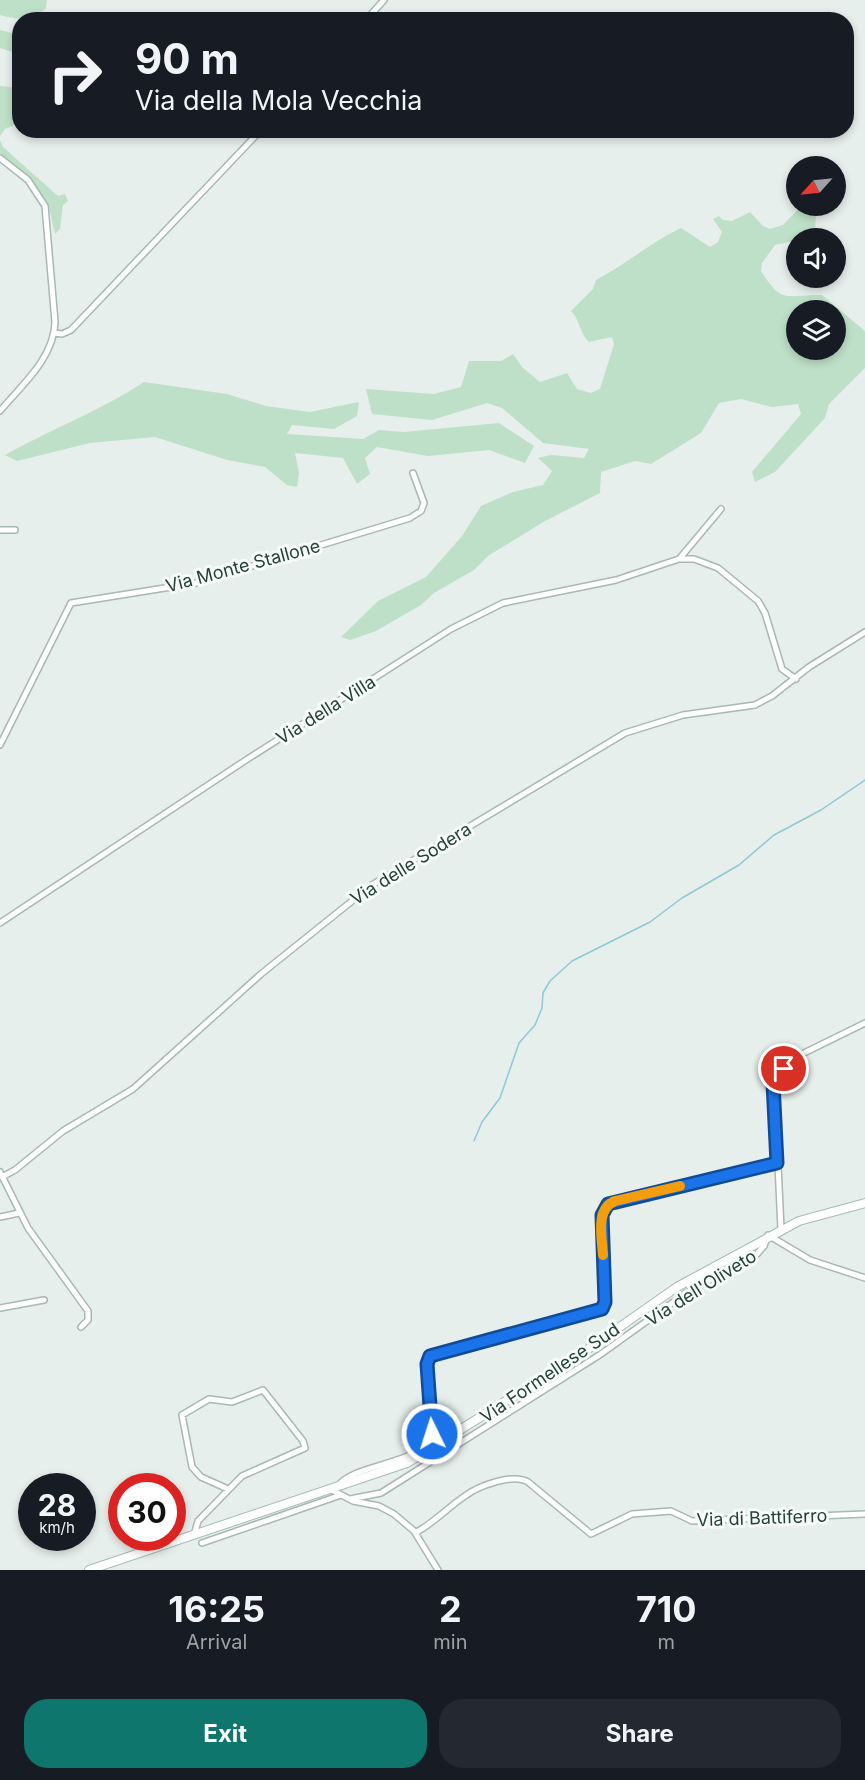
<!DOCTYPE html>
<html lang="en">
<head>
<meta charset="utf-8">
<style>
	:root { --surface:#171b24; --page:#242831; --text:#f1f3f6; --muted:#9ea1a6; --accent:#0f766e }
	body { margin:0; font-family:Inter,sans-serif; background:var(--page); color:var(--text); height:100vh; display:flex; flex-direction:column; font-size:22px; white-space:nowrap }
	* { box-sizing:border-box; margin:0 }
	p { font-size:20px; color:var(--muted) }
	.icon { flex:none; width:33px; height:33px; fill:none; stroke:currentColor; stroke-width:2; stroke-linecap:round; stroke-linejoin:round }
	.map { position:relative; height:1570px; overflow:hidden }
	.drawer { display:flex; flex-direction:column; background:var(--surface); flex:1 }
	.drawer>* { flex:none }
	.hud { position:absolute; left:12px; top:12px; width:842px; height:126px; border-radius:24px; box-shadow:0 3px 9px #0003; background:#171b24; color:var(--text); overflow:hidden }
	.needle { width:39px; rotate:243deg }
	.tools { position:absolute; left:786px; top:156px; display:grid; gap:12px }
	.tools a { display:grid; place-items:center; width:60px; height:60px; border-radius:50%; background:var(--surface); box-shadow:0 3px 9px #0003; font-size:30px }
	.speed { position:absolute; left:18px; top:1473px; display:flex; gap:12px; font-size:30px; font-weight:700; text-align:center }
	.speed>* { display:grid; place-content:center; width:78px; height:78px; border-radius:50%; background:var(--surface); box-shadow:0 3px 9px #0003; line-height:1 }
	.speed small { font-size:15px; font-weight:400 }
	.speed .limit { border:9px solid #d22; background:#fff; color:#111 }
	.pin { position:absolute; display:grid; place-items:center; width:51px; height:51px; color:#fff; margin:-26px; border:3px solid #fff; border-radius:50%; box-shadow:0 2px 6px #0007 }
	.me { position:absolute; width:66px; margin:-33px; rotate:356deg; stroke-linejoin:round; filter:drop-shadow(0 0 4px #0008) }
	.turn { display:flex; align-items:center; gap:21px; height:126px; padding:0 24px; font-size:27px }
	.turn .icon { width:78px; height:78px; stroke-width:2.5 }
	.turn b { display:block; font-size:42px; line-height:51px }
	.eta { display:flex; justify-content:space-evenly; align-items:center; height:102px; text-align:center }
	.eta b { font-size:36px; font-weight:700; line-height:42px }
	.action { display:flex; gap:12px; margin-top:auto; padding:12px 24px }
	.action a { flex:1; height:69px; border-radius:24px; background:var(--accent); color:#fff; font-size:24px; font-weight:700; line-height:69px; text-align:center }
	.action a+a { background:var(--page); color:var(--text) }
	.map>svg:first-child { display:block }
</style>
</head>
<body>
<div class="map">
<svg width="865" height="1570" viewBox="0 0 865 1570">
	<rect width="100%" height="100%" fill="#e6efeb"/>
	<path fill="#bfe0c8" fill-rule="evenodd" d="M0 0H47L46 8C32 21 18 20 0 15Z
		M0 30 19 35V54L0 48Z
		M0 86 20 88 19 123 5 129 0 136Z
		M0 140 3 147 58 196 65 194 68 201 63 205 60 229 55 234C52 225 52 215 48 206 39 184 18 169 0 153Z
		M800 207 810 208 816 214 815 231 807 238 775 245 762 263 761 271C783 306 786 294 822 295L865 331V368L829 404 825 418 775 472 755 482 752 472 801 414 798 404 772 407 741 399 719 403 701 433 651 464 635 461 601 472 600 493 545 521 488 556 474 570 434 593 421 605 376 631 350 640 341 637 378 601 426 577 462 536 481 506 513 492 543 485 552 471 538 458 551 455 584 458 589 449 543 443 502 408 487 403 432 420 372 414 366 389 434 394 461 387 469 361H501L513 354 523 368 540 382 567 373 577 389 591 393 600 389 614 344 612 337 589 342C580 334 580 320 571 311L593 289 596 280C625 265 651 242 681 228L710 247 718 242 722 232 713 219 719 216 723 220 732 221 750 212 763 226 770 229 783 225ZM836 310V350H796V310Z
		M144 382 227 394 266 406 310 412 359 402 357 416 334 429 292 425 287 434 363 439 379 430 404 432 499 423 534 446 525 463 489 450 428 456 377 447 365 458 370 474 357 484 343 458 295 453 299 473 297 487 287 485 265 467 227 460 155 437 90 443 17 461 5 455C51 429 100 411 144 382Z"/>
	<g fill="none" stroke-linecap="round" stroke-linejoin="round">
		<path stroke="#8ec9d4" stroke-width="1.5" d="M474 1141 482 1122 500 1098 519 1043 535 1025 542 1008 543 993 550 981 572 961 650 922 682 898 739 865 774 835 821 810 865 780"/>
		<defs>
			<path id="street" d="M366 20 384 0
				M0 158 28 180 45 206 55 322C54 358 22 385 0 411
				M54 333 62 334 71 330 261 130
				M0 530H15
				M680 558 721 509
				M0 745 71 603 196 583 410 518 421 511 424 503 413 473
				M0 923 246 760 451 629 503 603 616 580 679 559H694L718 568 758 601 765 613 782 669 796 679
				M0 1172 28 1228 88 1311V1320L81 1327
				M2 1177 15 1170 63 1131 133 1089 261 974 372 885 625 733 683 715 755 705 772 696 809 667 865 632
				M0 1217 19 1213
				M781 1229 774 1079 802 1054 865 1023
				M0 1308 44 1300
				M338 1486C353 1465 407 1466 431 1441L427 1364 430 1356 602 1309 605 1302 602 1215 608 1204 777 1163
				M330 1489 353 1501 379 1506 394 1514 414 1531 438 1570
				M350 1499 381 1493 601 1354 686 1293 757 1254 764 1246 768 1235 810 1260 865 1278
				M415 1533C434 1523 447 1508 465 1496 478 1486 513 1473 528 1482L591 1534 632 1514 671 1511 692 1521 865 1514
				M194 1535 198 1521 242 1476 305 1448 303 1441 263 1390 232 1402 209 1399 182 1415 192 1467 201 1477 228 1489
				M202 1543 341 1495"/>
			<path id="secondary" d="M89 1570 407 1463 581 1354 677 1287 799 1221 865 1203"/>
		</defs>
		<use href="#street" stroke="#a8b8b2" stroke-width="8"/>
		<use href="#secondary" stroke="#a4bbb3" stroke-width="10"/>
		<use href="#street" stroke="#fff" stroke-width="5"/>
		<use href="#secondary" stroke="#fff" stroke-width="8"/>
	</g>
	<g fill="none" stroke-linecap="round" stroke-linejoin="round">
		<defs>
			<path id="route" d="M432 1434 427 1364 430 1356 602 1309 605 1302 602 1215 608 1204 777 1163 773 1083 784 1069"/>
		</defs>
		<use href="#route" stroke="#114b97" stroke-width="15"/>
		<use href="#route" stroke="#1a73e8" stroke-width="10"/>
		<path stroke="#f59e0b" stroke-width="10" d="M603 1255C602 1237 595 1209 615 1201L680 1186"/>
	</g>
	<g text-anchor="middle" stroke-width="6" stroke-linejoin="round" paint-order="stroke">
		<g font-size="18" fill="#24423a" stroke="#f7fbf9">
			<text transform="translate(243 566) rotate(-15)" y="6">Via Monte Stallone</text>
			<text transform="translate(326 710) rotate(-32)" y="6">Via della Villa</text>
			<text transform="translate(411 864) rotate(-32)" y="6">Via delle Sodera</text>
			<text transform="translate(701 1288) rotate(-32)" y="6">Via dell'Oliveto</text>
			<text transform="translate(550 1373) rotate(-34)" y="6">Via Formellese Sud</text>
			<text transform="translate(762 1518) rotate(-2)" y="6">Via di Battiferro</text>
		</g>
	</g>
</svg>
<div class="tools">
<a><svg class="needle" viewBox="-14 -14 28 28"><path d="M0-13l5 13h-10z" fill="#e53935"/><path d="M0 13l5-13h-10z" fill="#9ea1a6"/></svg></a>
<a><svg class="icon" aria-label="sound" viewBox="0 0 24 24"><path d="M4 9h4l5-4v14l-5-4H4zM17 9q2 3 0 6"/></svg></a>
<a><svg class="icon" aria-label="layers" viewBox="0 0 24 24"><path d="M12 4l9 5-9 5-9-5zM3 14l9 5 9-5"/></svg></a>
</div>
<div class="speed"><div>28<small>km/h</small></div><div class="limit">30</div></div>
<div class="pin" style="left:784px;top:1069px;background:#d93025"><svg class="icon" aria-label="arrive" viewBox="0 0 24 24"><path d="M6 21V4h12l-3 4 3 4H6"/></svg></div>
<svg class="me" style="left:432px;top:1434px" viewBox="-20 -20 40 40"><circle r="17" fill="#1a73e8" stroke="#fff" stroke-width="3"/><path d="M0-11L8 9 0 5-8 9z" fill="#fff"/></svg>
<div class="hud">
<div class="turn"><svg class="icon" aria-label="right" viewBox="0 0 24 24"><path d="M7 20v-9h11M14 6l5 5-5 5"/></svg><div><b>90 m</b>Via della Mola Vecchia</div></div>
</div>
</div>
<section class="drawer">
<div class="eta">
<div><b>16:25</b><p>Arrival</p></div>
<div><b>2</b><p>min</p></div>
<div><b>710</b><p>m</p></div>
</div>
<div class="action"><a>Exit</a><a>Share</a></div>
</section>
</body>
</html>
